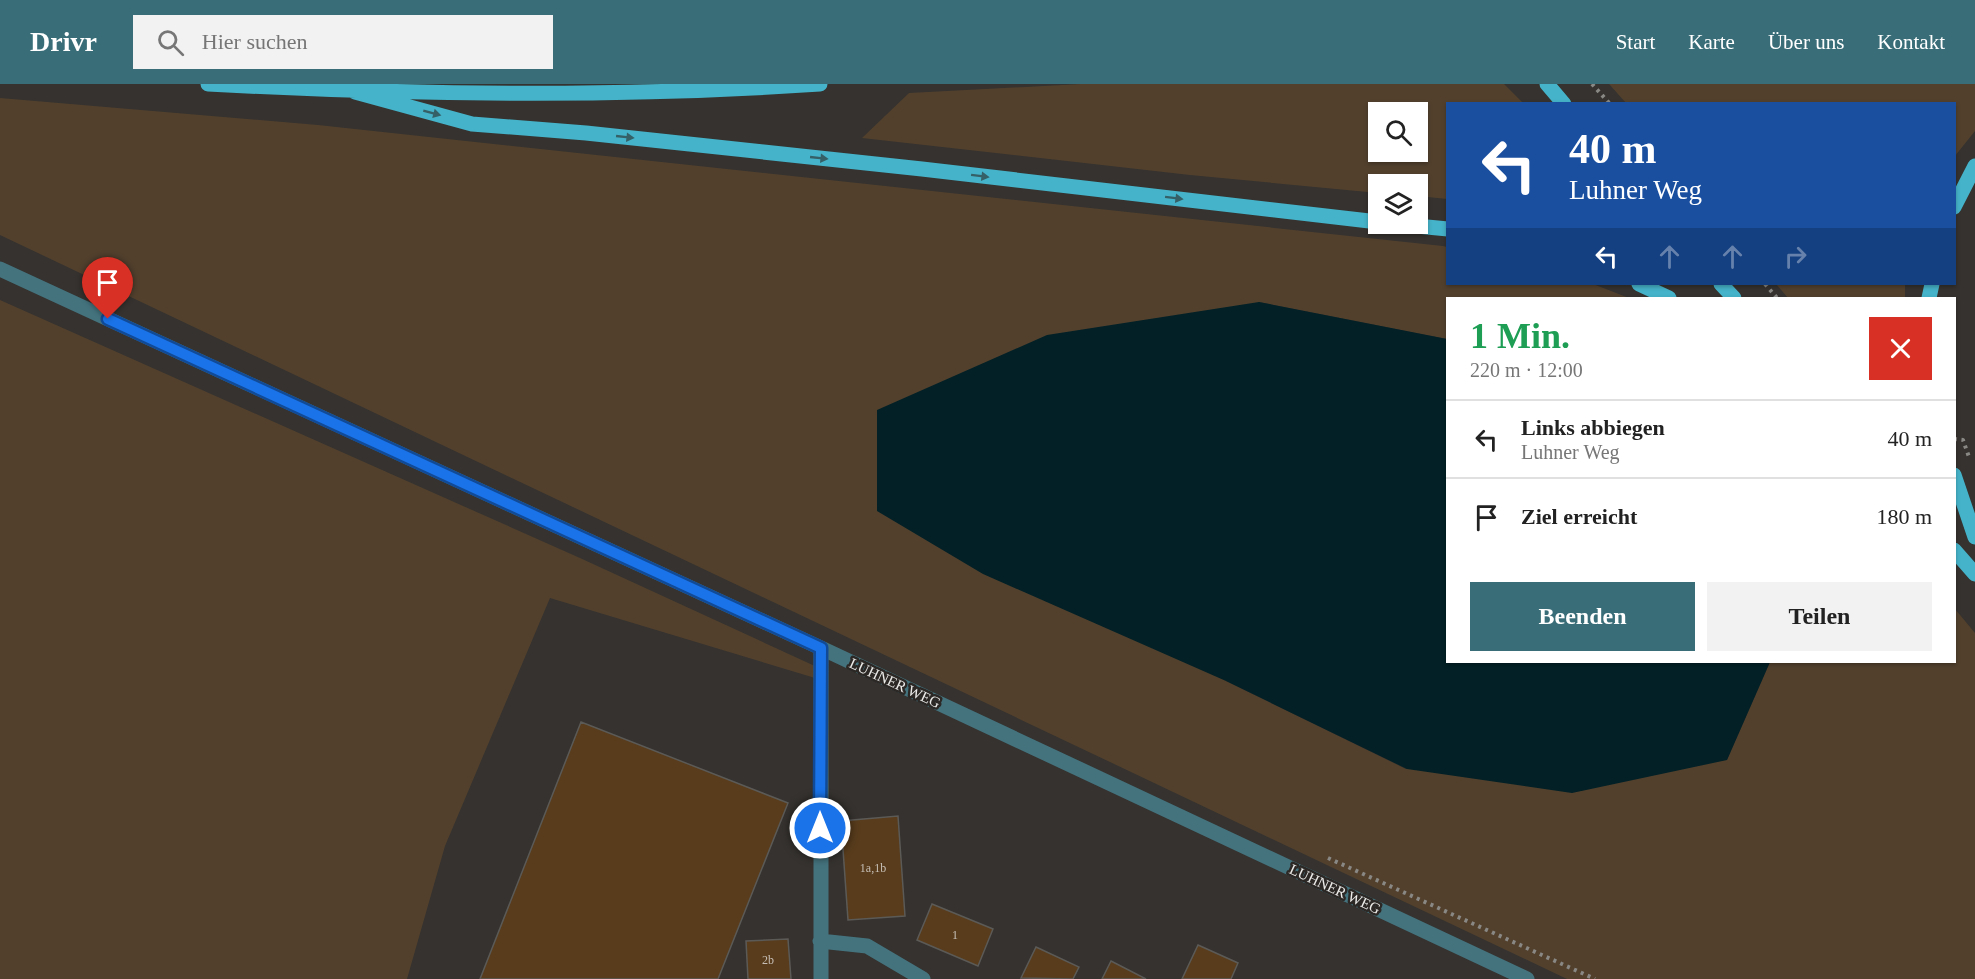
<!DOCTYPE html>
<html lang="de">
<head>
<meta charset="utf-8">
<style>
	:root { --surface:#fff; --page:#f2f2f2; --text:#222; --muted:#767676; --line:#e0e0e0; --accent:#396d78 }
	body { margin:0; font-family:Georgia,serif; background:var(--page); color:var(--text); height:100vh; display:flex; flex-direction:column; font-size:22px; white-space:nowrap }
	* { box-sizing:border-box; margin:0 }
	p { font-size:20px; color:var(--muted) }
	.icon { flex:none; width:33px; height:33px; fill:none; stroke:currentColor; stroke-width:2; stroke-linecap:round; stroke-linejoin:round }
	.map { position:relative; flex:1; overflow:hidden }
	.panel { position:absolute; left:1446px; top:213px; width:510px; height:366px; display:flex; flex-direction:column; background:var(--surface); border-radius:0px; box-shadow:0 2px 4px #0004 }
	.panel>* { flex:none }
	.guide { position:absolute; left:1446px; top:18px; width:510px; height:183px; border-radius:0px; box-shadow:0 2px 4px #0004; background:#1a4fa0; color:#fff; overflow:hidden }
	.buttons { position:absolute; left:1368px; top:18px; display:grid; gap:12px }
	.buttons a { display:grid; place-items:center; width:60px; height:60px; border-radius:0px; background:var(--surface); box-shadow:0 2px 4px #0004; font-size:30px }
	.pin { position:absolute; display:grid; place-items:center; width:51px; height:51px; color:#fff; margin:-62px -26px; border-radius:50% 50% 50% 0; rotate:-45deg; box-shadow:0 0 6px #0007 }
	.pin .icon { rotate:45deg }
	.me { position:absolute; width:66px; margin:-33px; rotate:0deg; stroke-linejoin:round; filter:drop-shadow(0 0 4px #0008) }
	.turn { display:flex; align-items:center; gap:21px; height:126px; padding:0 24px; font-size:27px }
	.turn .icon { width:78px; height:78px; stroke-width:2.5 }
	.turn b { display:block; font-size:42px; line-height:51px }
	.lanes { display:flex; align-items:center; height:57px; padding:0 24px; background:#0003; justify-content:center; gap:30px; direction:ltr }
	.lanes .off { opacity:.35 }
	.round { display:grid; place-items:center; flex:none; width:63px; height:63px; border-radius:0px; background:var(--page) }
	.summary { display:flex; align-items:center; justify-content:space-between; height:102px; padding:0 24px }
	h1 { font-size:36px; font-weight:800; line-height:45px; color:#1e9e55 }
	.cta { display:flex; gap:12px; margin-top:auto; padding:12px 24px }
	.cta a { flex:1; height:69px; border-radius:0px; background:var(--accent); color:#fff; font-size:24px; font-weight:800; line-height:69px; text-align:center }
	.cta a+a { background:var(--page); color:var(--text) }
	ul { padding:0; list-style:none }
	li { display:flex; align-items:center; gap:18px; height:78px; padding:0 24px; border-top:2px solid var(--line) }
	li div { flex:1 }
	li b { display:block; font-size:22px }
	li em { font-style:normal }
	header { display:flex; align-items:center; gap:36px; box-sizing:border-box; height:84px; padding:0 30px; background:var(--accent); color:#fff }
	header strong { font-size:28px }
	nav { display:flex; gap:33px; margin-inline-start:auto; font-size:21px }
	.search { width:420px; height:54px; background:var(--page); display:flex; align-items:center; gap:15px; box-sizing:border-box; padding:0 21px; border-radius:0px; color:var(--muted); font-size:22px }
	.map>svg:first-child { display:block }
</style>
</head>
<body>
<header>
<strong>Drivr</strong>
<div class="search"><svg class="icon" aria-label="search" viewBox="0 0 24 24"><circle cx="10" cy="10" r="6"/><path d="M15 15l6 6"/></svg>Hier suchen</div>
<nav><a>Start</a><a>Karte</a><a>Über uns</a><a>Kontakt</a></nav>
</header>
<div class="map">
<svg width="1975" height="895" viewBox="0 0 1975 895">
	<rect width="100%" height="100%" fill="#35322f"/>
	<path fill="#52402d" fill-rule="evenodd" d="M1081 0H1504L1523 19 1448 20 1447 115 1418 112V100H1378V109L1190 91 862 54 909 9ZM1378 28H1418V68H1378Z
		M1609 0H1975V47L1955 72 1954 20 1626 19Z
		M0 14 318 41 1443 162 1447 163 1448 200H1593L1629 214H1448L1447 255 1259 218 1226 597 1406 685 1727 676 1770 578H1954L1955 525 1975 549V895H1567L0 151Z
		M1776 200H1905V214H1788Z
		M0 216 580 474 817 583 815 594 550 514 445 762 407 895H0Z"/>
	<path fill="#022026" d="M1259 218 1447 255 1448 578H1770L1727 676 1572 709 1407 685 1226 597 983 490 877 427V326L1047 251Z"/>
	<path fill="#583c1c" stroke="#5c5a57" stroke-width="1.5" d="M581 638 788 719 718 895H480Z
		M898 732 905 832 848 836 841 737Z
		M932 820 993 845 978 882 917 856Z
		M788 855 791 895H748L746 857Z
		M1198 861 1238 879 1231 895H1182Z
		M1036 863 1079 883 1073 895 1021 894Z
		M1111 877 1146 895H1102Z"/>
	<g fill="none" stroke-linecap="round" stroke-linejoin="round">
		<path stroke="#8a8885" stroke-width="4" stroke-dasharray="3 4.5" stroke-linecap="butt" d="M1592 0 1610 20
			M1765 200 1777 214
			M1954 355 1963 356 1969 373
			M1328 774 1595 895"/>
		<path stroke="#44737e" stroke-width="15" d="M0 185 821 564 1527 895
			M821 564V895
			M820 857 867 862 923 895"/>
		<path stroke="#45b3c9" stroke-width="15" d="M208 0C412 11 616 14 820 0
			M1547 0 1564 20
			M355 8 472 40 586 49 922 85 1378 138
			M1954 123 1975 82
			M1396 140 1448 145
			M1639 200 1669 214
			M1721 200 1734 214
			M1929 214 1932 200
			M1954 391 1975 453
			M1954 466 1975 490"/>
	</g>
	<defs><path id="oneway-solid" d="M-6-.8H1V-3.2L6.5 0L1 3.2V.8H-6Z" transform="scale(1.5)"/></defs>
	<g fill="#356067">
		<use href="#oneway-solid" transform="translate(432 29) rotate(15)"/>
		<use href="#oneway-solid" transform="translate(625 53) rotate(6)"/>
		<use href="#oneway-solid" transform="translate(819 74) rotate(6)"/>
		<use href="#oneway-solid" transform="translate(980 92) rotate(7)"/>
		<use href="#oneway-solid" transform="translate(1174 114) rotate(7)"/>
	</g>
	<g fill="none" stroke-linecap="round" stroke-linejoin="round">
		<defs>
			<path id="route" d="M108 235 821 564 820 744"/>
		</defs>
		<use href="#route" stroke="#114b97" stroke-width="15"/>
		<use href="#route" stroke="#1a73e8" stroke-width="10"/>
	</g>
	<g text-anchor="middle" stroke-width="5" stroke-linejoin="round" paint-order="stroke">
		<g font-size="12" fill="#c7bfb6">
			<text x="873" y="788">1a,1b</text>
			<text x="955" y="855">1</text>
			<text x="768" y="880">2b</text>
		</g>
		<g font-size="15" fill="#ecebe9" stroke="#2b2826">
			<text transform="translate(895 599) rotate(25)" y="5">LUHNER WEG</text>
			<text transform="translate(1335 805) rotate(25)" y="5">LUHNER WEG</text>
		</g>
	</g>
</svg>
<div class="buttons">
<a><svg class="icon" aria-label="search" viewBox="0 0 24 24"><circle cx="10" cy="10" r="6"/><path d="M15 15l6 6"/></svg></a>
<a><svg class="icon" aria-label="layers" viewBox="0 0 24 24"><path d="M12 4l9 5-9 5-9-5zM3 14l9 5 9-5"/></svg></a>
</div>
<div class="pin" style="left:108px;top:235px;background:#d93025"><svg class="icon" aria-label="arrive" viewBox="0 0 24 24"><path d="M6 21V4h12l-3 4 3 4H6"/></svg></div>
<svg class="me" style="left:820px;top:744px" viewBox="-20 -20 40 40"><circle r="17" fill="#1a73e8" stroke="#fff" stroke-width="3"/><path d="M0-11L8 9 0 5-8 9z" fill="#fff"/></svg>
<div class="guide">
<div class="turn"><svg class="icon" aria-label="left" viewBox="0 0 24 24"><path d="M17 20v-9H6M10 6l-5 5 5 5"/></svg><div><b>40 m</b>Luhner Weg</div></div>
<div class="lanes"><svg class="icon" aria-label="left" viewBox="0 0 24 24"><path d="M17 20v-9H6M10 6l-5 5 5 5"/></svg><svg class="icon off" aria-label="ahead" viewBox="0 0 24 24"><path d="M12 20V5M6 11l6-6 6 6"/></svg><svg class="icon off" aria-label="ahead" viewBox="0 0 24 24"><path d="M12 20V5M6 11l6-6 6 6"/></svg><svg class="icon off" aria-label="right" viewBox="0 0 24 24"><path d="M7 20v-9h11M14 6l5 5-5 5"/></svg></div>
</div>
<section class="panel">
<div class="summary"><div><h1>1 Min.</h1><p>220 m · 12:00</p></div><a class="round" style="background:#d93025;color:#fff"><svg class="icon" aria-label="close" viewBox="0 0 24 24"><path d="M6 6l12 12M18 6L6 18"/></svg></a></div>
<ul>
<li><svg class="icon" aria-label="left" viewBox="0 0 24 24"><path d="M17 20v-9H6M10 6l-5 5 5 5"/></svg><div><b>Links abbiegen</b><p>Luhner Weg</p></div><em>40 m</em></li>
<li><svg class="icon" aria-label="arrive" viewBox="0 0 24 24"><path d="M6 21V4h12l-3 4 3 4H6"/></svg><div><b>Ziel erreicht</b></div><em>180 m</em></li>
</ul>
<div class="cta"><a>Beenden</a><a>Teilen</a></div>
</section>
</div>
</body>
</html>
